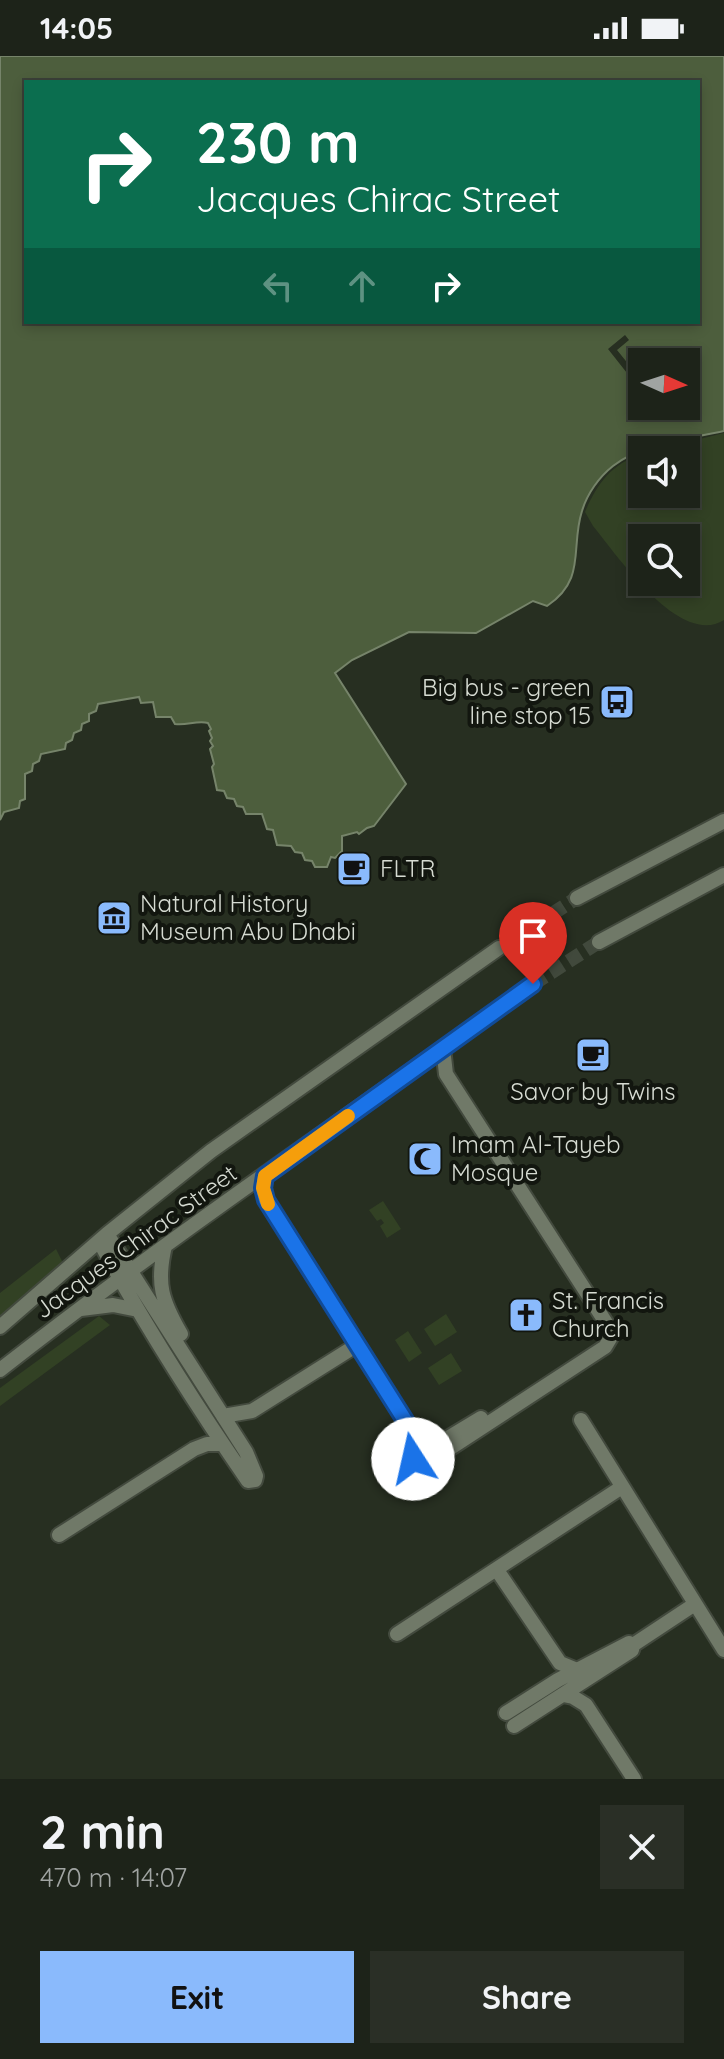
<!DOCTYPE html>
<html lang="en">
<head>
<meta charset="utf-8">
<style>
	:root { --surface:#1d2319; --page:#2a2f26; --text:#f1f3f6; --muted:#a0a4a2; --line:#3b4038; --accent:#8abafc }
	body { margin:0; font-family:Quicksand,sans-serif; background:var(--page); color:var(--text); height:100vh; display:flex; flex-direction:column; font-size:30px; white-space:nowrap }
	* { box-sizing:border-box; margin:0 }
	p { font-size:26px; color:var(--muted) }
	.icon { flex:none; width:44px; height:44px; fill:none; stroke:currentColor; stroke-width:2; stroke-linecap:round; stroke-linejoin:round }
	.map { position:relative; height:1723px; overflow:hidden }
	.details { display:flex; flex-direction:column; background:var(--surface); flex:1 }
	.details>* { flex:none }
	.guide { position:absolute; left:24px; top:24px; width:676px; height:244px; border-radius:0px; box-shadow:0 4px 12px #0003,0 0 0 2px var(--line); background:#0b6e4f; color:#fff; overflow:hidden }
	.needle { width:52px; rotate:93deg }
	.fabs { position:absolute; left:628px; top:292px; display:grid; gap:16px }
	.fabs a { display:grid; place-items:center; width:72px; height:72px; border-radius:0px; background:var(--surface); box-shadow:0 4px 12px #0003,0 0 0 2px var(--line); font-size:40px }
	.pin { position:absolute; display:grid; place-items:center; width:68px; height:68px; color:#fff; margin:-82px -34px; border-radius:50% 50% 50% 0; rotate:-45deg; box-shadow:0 0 8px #0007 }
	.pin .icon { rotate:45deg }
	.me { position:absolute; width:88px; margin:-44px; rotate:350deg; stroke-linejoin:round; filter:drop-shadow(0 0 6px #0008) }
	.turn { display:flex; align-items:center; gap:28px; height:168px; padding:0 40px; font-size:36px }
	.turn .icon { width:104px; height:104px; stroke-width:2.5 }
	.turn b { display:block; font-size:56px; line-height:68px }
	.lanes { display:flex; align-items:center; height:76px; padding:0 40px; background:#0003; justify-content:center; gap:40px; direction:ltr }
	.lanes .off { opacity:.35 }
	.round { display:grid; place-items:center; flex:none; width:84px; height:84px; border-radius:0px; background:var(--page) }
	.summary { display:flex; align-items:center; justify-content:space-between; height:136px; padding:0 40px }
	h1 { font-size:48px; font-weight:800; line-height:60px }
	.primary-button { display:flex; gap:16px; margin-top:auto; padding:16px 40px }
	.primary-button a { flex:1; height:92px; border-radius:0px; background:var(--accent); color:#111; font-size:32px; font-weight:800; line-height:92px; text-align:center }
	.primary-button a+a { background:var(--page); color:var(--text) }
	.status { display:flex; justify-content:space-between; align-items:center; height:56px; padding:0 40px; background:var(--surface); direction:ltr }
	.status svg { height:22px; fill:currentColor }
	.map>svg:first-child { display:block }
</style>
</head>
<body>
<div class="status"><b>14:05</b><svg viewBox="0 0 49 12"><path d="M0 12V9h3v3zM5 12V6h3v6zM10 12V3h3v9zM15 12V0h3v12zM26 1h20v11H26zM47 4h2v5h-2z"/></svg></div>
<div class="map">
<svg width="724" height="1723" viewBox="0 0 724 1723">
	<rect width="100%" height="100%" fill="#272f21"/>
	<path fill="#324124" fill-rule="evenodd" d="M724 377V564C680 592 617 499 593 470L585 456C597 428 611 408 642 398V438H686V394H655ZM642 482H686V526H642Z
		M383 1145 401 1173 387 1182 380 1170 384 1167 381 1163 377 1165 369 1154Z
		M56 1193 64 1209 0 1262V1237Z
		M446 1258 457 1276 435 1290 424 1273Z
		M99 1260 110 1269 0 1350V1332Z
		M408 1275 422 1297 409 1306 395 1284Z
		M451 1297 462 1315 439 1329 428 1312Z"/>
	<path fill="#4d5e3d" stroke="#76846a" stroke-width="2" fill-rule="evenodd" d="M0 0H724V375C688 383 642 387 613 410 599 421 587 438 582 455 570 492 587 523 547 550L533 545 476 577 409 576 352 604 335 617 406 728 374 770 367 772 359 778 357 776 342 780V795L335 802 331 801 327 811H315L312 805 305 804 302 797 295 796 291 790 277 789 273 774 267 773 262 758H246L243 751 237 750 234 743 227 742 224 735 217 734 212 711 214 708 210 693 213 690 210 685 212 682 209 675 211 673 208 667C197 664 186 670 175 668L171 661H156L153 646 141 647 139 641 98 648 96 655 89 658V665L82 668 81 674 74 677 72 684 66 687 65 693 41 698 39 705 33 708 32 715 25 718V743L20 745 19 752 4 756 0 764ZM26 26H698V266H26ZM642 306H686V350H642Z"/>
	<path fill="#272f21" d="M625 279 629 284 617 294 642 325V336L608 293Z"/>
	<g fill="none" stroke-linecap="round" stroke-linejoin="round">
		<path stroke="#41493c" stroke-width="14" stroke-dasharray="14 7" stroke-linecap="butt" d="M499 892 577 842
			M533 928 599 886"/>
		<defs>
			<path id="minor" d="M577 842 724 765
				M599 886 724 819
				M265 1120 263 1132 266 1144 413 1377 424 1385 438 1386
				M99 1185C144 1268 195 1348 248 1425L255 1424 256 1420 246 1396 107 1178
				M165 1190C156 1228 162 1245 181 1278
				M81 1253 113 1249 138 1254
				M0 1271 107 1178 211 1095 499 892
				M0 1314C172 1179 355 1056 533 928
				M223 1360 252 1355 357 1289
				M581 1364 724 1594
				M413 1403 481 1362
				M414 1416 605 1291 611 1281 610 1273 446 1018 443 992
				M59 1479 194 1393 207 1388H222
				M497 1514 560 1607 577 1614
				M397 1578 622 1431
				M563 1639 573 1641 586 1649 634 1723
				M506 1657 558 1624 629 1587
				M514 1670 632 1594 633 1589 695 1548"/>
		</defs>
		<use href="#minor" stroke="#434a3e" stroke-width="18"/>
		<use href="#minor" stroke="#707968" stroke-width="14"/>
	</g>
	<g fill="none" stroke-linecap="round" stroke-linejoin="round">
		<defs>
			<path id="route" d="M413 1403V1377L266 1144 263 1132 265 1120 533 928"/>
		</defs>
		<use href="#route" stroke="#114b97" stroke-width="20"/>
		<use href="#route" stroke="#1a73e8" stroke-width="14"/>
		<path stroke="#f59e0b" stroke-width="14" d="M268 1148 263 1132 265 1120 348 1060"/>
	</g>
	<defs>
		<symbol id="bus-square" viewBox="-11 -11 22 22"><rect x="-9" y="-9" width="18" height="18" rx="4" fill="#8abafc" stroke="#12160f"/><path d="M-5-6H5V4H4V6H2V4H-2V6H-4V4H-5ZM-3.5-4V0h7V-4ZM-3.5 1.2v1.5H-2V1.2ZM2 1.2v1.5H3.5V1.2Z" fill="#111"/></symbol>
		<symbol id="cafe-square" viewBox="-11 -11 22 22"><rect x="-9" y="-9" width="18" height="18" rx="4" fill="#8abafc" stroke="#12160f"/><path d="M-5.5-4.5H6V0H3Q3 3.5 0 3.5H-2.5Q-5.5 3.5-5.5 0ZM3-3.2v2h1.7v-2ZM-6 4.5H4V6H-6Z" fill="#111"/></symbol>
		<symbol id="museum-square" viewBox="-11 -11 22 22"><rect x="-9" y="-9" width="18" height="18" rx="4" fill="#8abafc" stroke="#12160f"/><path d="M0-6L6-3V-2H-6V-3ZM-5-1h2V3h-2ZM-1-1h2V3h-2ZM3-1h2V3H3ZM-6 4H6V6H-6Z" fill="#111"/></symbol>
		<symbol id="mosque-square" viewBox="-11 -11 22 22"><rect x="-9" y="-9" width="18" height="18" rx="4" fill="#8abafc" stroke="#12160f"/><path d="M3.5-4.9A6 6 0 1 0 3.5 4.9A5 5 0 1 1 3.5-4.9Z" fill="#111"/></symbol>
		<symbol id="church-square" viewBox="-11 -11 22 22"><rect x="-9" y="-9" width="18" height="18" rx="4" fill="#8abafc" stroke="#12160f"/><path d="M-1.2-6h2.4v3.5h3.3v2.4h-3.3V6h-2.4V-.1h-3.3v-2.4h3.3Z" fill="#111"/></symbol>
	</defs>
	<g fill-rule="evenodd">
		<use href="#bus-square" x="597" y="626" width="40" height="40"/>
		<use href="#cafe-square" x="334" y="793" width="40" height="40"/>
		<use href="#museum-square" x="94" y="842" width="40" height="40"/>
		<use href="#cafe-square" x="573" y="979" width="40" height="40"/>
		<use href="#mosque-square" x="405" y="1083" width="40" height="40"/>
		<use href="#church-square" x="506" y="1239" width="40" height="40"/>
	</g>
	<g text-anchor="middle" stroke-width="8" stroke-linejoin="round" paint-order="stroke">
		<g font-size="24" fill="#d6dbd2" stroke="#12160f" text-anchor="start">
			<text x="591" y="640" text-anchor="end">Big bus - green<tspan x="591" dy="28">line stop 15</tspan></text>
			<text x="380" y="821">FLTR</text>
			<text x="140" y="856">Natural History<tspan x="140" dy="28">Museum Abu Dhabi</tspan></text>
			<text x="593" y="1044" text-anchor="middle">Savor by Twins</text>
			<text x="451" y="1097">Imam Al-Tayeb<tspan x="451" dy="28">Mosque</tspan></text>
			<text x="552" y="1253">St. Francis<tspan x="552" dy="28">Church</tspan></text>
		</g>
		<g font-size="24" fill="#d6dbd2" stroke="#12160f">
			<text transform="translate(136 1186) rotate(-36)" y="8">Jacques Chirac Street</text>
		</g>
	</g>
</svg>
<div class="fabs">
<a><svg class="needle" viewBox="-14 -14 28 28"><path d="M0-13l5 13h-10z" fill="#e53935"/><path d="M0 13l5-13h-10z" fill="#a0a4a2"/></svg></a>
<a><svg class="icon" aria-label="sound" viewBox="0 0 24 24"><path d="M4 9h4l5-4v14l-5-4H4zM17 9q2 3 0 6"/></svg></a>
<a><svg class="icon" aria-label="search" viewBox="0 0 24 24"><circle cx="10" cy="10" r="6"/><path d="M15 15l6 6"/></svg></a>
</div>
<div class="pin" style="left:533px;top:928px;background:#d93025"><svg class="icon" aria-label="arrive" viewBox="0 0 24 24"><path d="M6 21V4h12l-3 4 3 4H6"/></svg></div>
<svg class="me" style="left:413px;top:1403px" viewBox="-20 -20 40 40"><circle r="19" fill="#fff"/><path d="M0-13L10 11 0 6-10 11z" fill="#1a73e8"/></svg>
<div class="guide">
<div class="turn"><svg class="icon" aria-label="right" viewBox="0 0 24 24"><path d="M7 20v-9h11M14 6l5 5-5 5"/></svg><div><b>230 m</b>Jacques Chirac Street</div></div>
<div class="lanes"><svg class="icon off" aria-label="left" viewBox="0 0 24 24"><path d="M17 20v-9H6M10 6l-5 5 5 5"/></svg><svg class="icon off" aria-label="ahead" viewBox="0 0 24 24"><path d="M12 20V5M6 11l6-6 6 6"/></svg><svg class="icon" aria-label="right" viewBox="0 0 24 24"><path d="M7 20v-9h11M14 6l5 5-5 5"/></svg></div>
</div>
</div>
<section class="details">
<div class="summary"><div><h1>2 min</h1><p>470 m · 14:07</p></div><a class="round"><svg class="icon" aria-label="close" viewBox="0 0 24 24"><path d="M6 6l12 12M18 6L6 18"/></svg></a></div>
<div class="primary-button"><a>Exit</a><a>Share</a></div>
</section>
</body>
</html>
